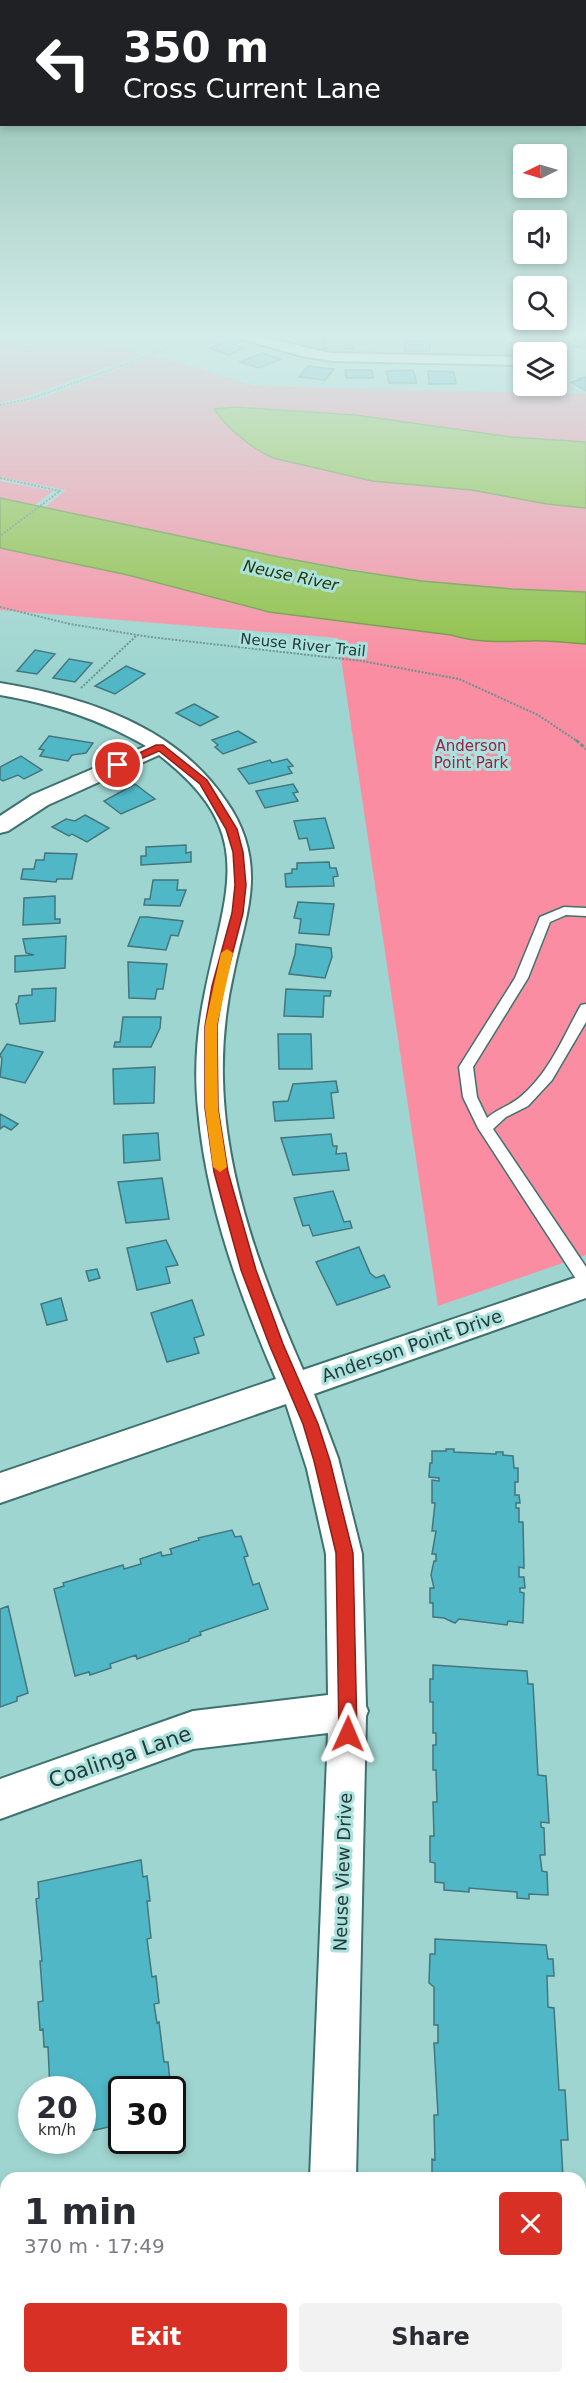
<!DOCTYPE html>
<html lang="en">
<head>
<meta charset="utf-8">
<style>
	:root { --surface:#fff; --page:#f2f2f3; --text:#2b2b33; --muted:#7c7c81; --accent:#d93025 }
	body { margin:0; font-family:"DejaVu Sans",sans-serif; background:var(--page); color:var(--text); height:100vh; display:flex; flex-direction:column; font-size:22px; white-space:nowrap }
	* { box-sizing:border-box; margin:0 }
	p { font-size:20px; color:var(--muted) }
	.icon { flex:none; width:33px; height:33px; fill:none; stroke:currentColor; stroke-width:2; stroke-linecap:round; stroke-linejoin:round }
	.map { position:relative; flex:1; overflow:hidden }
	.details { position:absolute; left:0px; top:2172px; width:586px; height:212px; display:flex; flex-direction:column; background:var(--surface); border-radius:18px 18px 0 0; box-shadow:0 3px 9px #0003 }
	.details>* { flex:none }
	.top-card { position:absolute; left:0px; top:0px; width:586px; height:126px; box-shadow:0 3px 9px #0003; background:#202124; color:#fff; overflow:hidden }
	.needle { width:39px; rotate:265deg }
	.tools { position:absolute; left:513px; top:144px; display:grid; gap:12px }
	.tools a { display:grid; place-items:center; width:54px; height:54px; border-radius:6px; background:var(--surface); box-shadow:0 3px 9px #0003; font-size:30px }
	.speed { position:absolute; left:18px; top:2076px; display:flex; gap:12px; font-size:30px; font-weight:700; text-align:center }
	.speed>* { display:grid; place-content:center; width:78px; height:78px; border-radius:50%; background:var(--surface); box-shadow:0 3px 9px #0003; line-height:1 }
	.speed small { font-size:15px; font-weight:400 }
	.speed .limit { border:3px solid #111; border-radius:9px; background:#fff; color:#111 }
	.pin { position:absolute; display:grid; place-items:center; width:51px; height:51px; color:#fff; margin:-26px; border:3px solid #fff; border-radius:50%; box-shadow:0 2px 6px #0007 }
	.me { position:absolute; width:66px; margin:-33px; rotate:1deg; stroke-linejoin:round; filter:drop-shadow(0 0 4px #0008) }
	.turn { display:flex; align-items:center; gap:21px; height:126px; padding:0 24px; font-size:27px }
	.turn .icon { width:78px; height:78px; stroke-width:2.5 }
	.turn b { display:block; font-size:42px; line-height:51px }
	.round { display:grid; place-items:center; flex:none; width:63px; height:63px; border-radius:6px; background:var(--page) }
	.overview { display:flex; align-items:center; justify-content:space-between; height:102px; padding:0 24px }
	h1 { font-size:36px; font-weight:700; line-height:45px }
	.button { display:flex; gap:12px; margin-top:auto; padding:12px 24px }
	.button a { flex:1; height:69px; border-radius:6px; background:var(--accent); color:#fff; font-size:24px; font-weight:700; line-height:69px; text-align:center }
	.button a+a { background:var(--page); color:var(--text) }
	.map>svg:first-child { display:block }
</style>
</head>
<body>
<div class="map">
<svg width="586" height="2383" viewBox="0 0 586 2383">
	<rect width="100%" height="100%" fill="#9fd5d0"/>
	<path fill="#fb8da2" d="M0 336H8L22 346 89 342 145 354 22 398 0 403Z
		M155 355 254 386 586 394V442C491 438 397 418 302 411 273 409 244 404 215 409L233 430 273 458 372 481 472 490 547 504 586 508V592L512 589 421 581 279 557 45 507 66 490 0 477V406L39 399Z
		M0 481 53 491 35 505 0 498Z
		M0 548 128 575 269 612 451 635C477 643 503 642 530 641 548 640 568 643 586 644V1255L438 1306 338 638 0 610Z"/>
	<path fill="#8fbf43" stroke="#6f9740" stroke-width="1.5" d="M235 407 355 415 512 437 586 442V508L547 504 472 490 372 481 273 458C251 448 228 429 214 409Z
		M0 498 279 557 349 570 422 581 512 589 586 592V644C568 643 548 640 530 641 503 642 477 643 451 635L269 612 128 575 0 548Z"/>
	<path fill="#50b7c6" stroke="#43767e" stroke-width="1.5" d="M573 336H586V349L562 344Z
		M323 339H351L354 349 323 348Z
		M405 341 430 342V351H405Z
		M226 342 244 348 229 355 210 348Z
		M262 353 281 359 259 368 240 362Z
		M308 366 334 369 325 380 299 377Z
		M345 370H372L373 378H346Z
		M413 370 417 383H389L386 371Z
		M428 371 454 372 456 384H429Z
		M586 377V391L571 382 580 380 578 379Z
		M35 650 55 654 37 674 17 671Z
		M69 659 92 663 75 682 53 678Z
		M126 666 145 674 115 694 95 686Z
		M194 704 198 706 218 717 200 726 176 713Z
		M238 731 256 742 223 754 215 747 218 745 212 740Z
		M49 736 93 743 86 753 72 755 68 761 40 756 44 750 39 749Z
		M21 756 42 770 24 779 18 775 3 781 0 779V767Z
		M287 759 293 766 288 767 292 773 249 784 238 769 270 760 272 763Z
		M135 784 155 799 121 814 104 801Z
		M293 784 298 792 293 793 298 801 265 808 256 791Z
		M85 815 109 828 87 842 72 834 69 836 52 827 66 819 75 821Z
		M325 818 334 848 310 850 307 838 299 839 294 821Z
		M186 845V853L191 852V862L141 865V856H146V847Z
		M45 853 77 854 72 879H57L56 882 21 879 23 869H34L36 860H44Z
		M329 862 330 868H336L338 876 333 877 334 886 286 887 285 874 292 873V869H297V863Z
		M153 880H178L177 890H186L180 906 144 905 145 899H150Z
		M55 896V919H60V923L23 925 24 898Z
		M298 902 334 904 329 935 299 933 301 919 294 918Z
		M140 917H147L183 921 178 936 171 935 166 950 128 946Z
		M66 936 65 968 15 972V956L34 955 26 953 23 939Z
		M296 944 331 948 332 957 325 978 289 974 295 954Z
		M128 962 167 964 163 989H157L155 999 129 998Z
		M56 988 55 1021 20 1024 16 1004 18 1003 19 996 32 995V989Z
		M286 989 331 991 330 996H324L323 1017 284 1016Z
		M123 1017H161L160 1028 151 1047H114L115 1042H120Z
		M278 1034H311L312 1069H279Z
		M7 1044 43 1052 25 1083 0 1077 2 1059 0 1055Z
		M155 1067 154 1103 114 1104 113 1069Z
		M336 1081 338 1092 331 1093 334 1118 275 1121 273 1102 288 1101 293 1084Z
		M0 1114 18 1124 11 1130 4 1126 0 1129Z
		M158 1133 160 1160 124 1163 123 1135Z
		M331 1134 333 1146H337L336 1154 346 1153 349 1170 293 1175 281 1138Z
		M162 1178 169 1219 126 1223 118 1182Z
		M333 1191 344 1222 350 1221 352 1228 313 1236 309 1225 303 1226 294 1198Z
		M166 1240 178 1265 166 1267 170 1283 137 1290 127 1248Z
		M359 1247 370 1273 376 1278 384 1275 390 1287 337 1305 316 1262Z
		M97 1269 100 1278 89 1281 86 1271Z
		M61 1298 67 1320 47 1325 41 1304Z
		M192 1300 204 1335 194 1338 199 1353 167 1362 151 1313Z
		M446 1449H454V1452L496 1454V1452H503V1455L513 1456 514 1468H518V1482H515V1495H519L520 1503H516V1508H519V1522H523L524 1568 519 1567V1577H524L525 1588H520V1592L524 1593 523 1623 508 1621 507 1625 459 1619 455 1623 444 1618 433 1617V1603H430V1588H434L431 1575 434 1561H436V1554H432L436 1531H432L435 1503H432V1480L439 1481V1478L429 1477 430 1463H432V1451H446Z
		M232 1530 235 1537 241 1536 248 1556 244 1557 253 1585 259 1583 268 1609 200 1632 201 1635 189 1639V1641L137 1659 136 1655 110 1664 111 1668 90 1675 89 1672 75 1676 54 1589 64 1586 63 1583 86 1576 123 1565 124 1569 141 1564 140 1559 161 1552 162 1556 172 1554 170 1549 199 1540 198 1538Z
		M8 1606 28 1693 17 1697V1701L0 1707V1609Z
		M433 1665 527 1671 528 1684H533L538 1775 546 1776 549 1823 541 1822V1827L544 1828 545 1855H540L542 1871 547 1872 548 1895 529 1894V1899L517 1898V1892L469 1888V1892L444 1890V1883L435 1882V1863L430 1862V1836H434L433 1802H437L436 1770H433V1745H436V1733H433V1702H430V1679H433Z
		M141 1860 143 1877 147 1876 150 1901H147L151 1938 147 1939 152 1977 156 1976 159 2003 154 2004 157 2023 159 2022 164 2062H168L171 2090H122V2124L82 2133V2090H50L48 2047H44L43 2029 40 2030 38 2002 43 2001 40 1961H42L36 1899 39 1898 38 1882Z
		M435 1939 546 1945 548 1959H553L554 1976H547L548 2007 554 2008 559 2090H565L568 2140H561L563 2178H432V2159L435 2160 434 2115H438L434 2043H438V2025H434V1987L429 1983 430 1954H435Z"/>
	<g fill="none" stroke-linecap="round" stroke-linejoin="round">
		<defs>
			<path id="lane" d="M564 907 586 908V916L566 915 550 922 528 978 473 1067 477 1097 487 1118C497 1109 509 1106 519 1098 549 1074 563 1037 581 1005L586 1004V1022L552 1080 528 1106 506 1117 493 1129 586 1267V1286L580 1285 478 1128 463 1097 459 1067 515 978 540 917Z"/>
			<path id="street" d="M240 336C271 336 301 348 332 353L524 357V365L332 361 302 356 241 339Z
				M0 683C85 697 176 726 226 801 243 825 252 852 251 882 250 912 240 941 234 971 226 1006 222 1042 223 1079 225 1179 263 1279 303 1370L586 1274V1298L314 1394 338 1458 362 1554 366 1706 368 1711 366 1716 356 2178H310L328 1733 193 1749 0 1819V1779L193 1711 328 1695 326 1554 307 1469 286 1404 0 1503V1473L276 1379C239 1293 206 1203 198 1109 194 1070 197 1030 205 992 226 888 259 832 159 755L48 805 8 831 0 833V816L32 795 146 746C99 719 53 704 0 695Z
				M0 2241 6 2242V2290L0 2289Z
				M580 2295H586V2345L580 2344Z
				M298 2378H348V2383H298Z"/>
		</defs>
		<use href="#lane" stroke="#3f726e" stroke-width="3"/>
		<use href="#street" stroke="#3f726e" stroke-width="4"/>
		<path stroke="#6a928e" stroke-width="2" stroke-dasharray="2 1.5" stroke-linecap="butt" d="M524 336 543 350
			M0 405 33 398 202 336
			M0 478 60 491 0 536
			M0 607 70 624 150 637 362 661 459 679 538 715 577 741
			M81 688 136 636"/>
		<path stroke="#6a928e" stroke-width="3" stroke-dasharray="4 2" stroke-linecap="butt" d="M576 740 586 749"/>
		<use href="#lane" fill="#fff" fill-rule="evenodd"/>
		<use href="#street" fill="#fff" fill-rule="evenodd"/>
	</g>
	<linearGradient id="sky" x2="0" y2="1"><stop stop-color="#84b8a6"/><stop offset="0.5" stop-color="#d4ecea"/><stop offset="1" stop-color="#d4ecea" stop-opacity="0"/></linearGradient>
	<rect width="586" height="670" fill="url(#sky)"/>
	<path fill="#d93025" stroke="#8d1f18" stroke-width="1.5" d="M156 745H163L207 780 237 829 243 852 246 885 243 913 224 986 217 1026 218 1108 228 1172 256 1270 283 1344 318 1424 330 1461 353 1553 357 1734 354 1741 348 1743 341 1741 339 1734 336 1553 314 1461 303 1424 269 1344 241 1270 214 1172 205 1108V1026L212 986 232 913 235 885 233 852 226 829 200 784 159 751 122 767 114 765Z"/>
	<path fill="#f59e0b" d="M227 949 233 953 217 1026 218 1108 227 1167 220 1172 213 1167 205 1108V1026L221 953Z"/>
	<g text-anchor="middle" stroke-width="6" stroke-linejoin="round" paint-order="stroke">
		<g font-size="15" fill="#243a38" stroke="#ace2dd">
			<text transform="translate(303 645) rotate(6)" y="5">Neuse River Trail</text>
		</g>
		<g font-size="15" fill="#982246" stroke="#ace2dd">
			<text x="471" y="751">Anderson<tspan x="471" dy="17">Point Park</tspan></text>
		</g>
		<g font-size="16" font-style="italic" fill="#273906" stroke="#ace2dd">
			<text transform="translate(291 575) rotate(12)" y="6">Neuse River</text>
		</g>
		<g font-size="18" fill="#243a38" stroke="#ace2dd">
			<text transform="translate(412 1346) rotate(-19)" y="6">Anderson Point Drive</text>
			<text transform="translate(343 1872) rotate(-88)" y="6">Neuse View Drive</text>
		</g>
		<g font-size="21" fill="#243a38" stroke="#ace2dd">
			<text transform="translate(120 1757) rotate(-19)" y="7">Coalinga Lane</text>
		</g>
	</g>
</svg>
<div class="tools">
<a><svg class="needle" viewBox="-14 -14 28 28"><path d="M0-13l5 13h-10z" fill="#e53935"/><path d="M0 13l5-13h-10z" fill="#7c7c81"/></svg></a>
<a><svg class="icon" aria-label="sound" viewBox="0 0 24 24"><path d="M4 9h4l5-4v14l-5-4H4zM17 9q2 3 0 6"/></svg></a>
<a><svg class="icon" aria-label="search" viewBox="0 0 24 24"><circle cx="10" cy="10" r="6"/><path d="M15 15l6 6"/></svg></a>
<a><svg class="icon" aria-label="layers" viewBox="0 0 24 24"><path d="M12 4l9 5-9 5-9-5zM3 14l9 5 9-5"/></svg></a>
</div>
<div class="speed"><div>20<small>km/h</small></div><div class="limit">30</div></div>
<div class="pin" style="left:118px;top:765px;background:#d93025"><svg class="icon" aria-label="arrive" viewBox="0 0 24 24"><path d="M6 21V4h12l-3 4 3 4H6"/></svg></div>
<svg class="me" style="left:348px;top:1734px" viewBox="-20 -20 40 40"><path d="M0-17L14 15 0 8-14 15z" fill="#d93025" stroke="#fff" stroke-width="4"/></svg>
<div class="top-card">
<div class="turn"><svg class="icon" aria-label="left" viewBox="0 0 24 24"><path d="M17 20v-9H6M10 6l-5 5 5 5"/></svg><div><b>350 m</b>Cross Current Lane</div></div>
</div>
<section class="details">
<div class="overview"><div><h1>1 min</h1><p>370 m · 17:49</p></div><a class="round" style="background:#d93025;color:#fff"><svg class="icon" aria-label="close" viewBox="0 0 24 24"><path d="M6 6l12 12M18 6L6 18"/></svg></a></div>
<div class="button"><a>Exit</a><a>Share</a></div>
</section>
</div>
</body>
</html>
